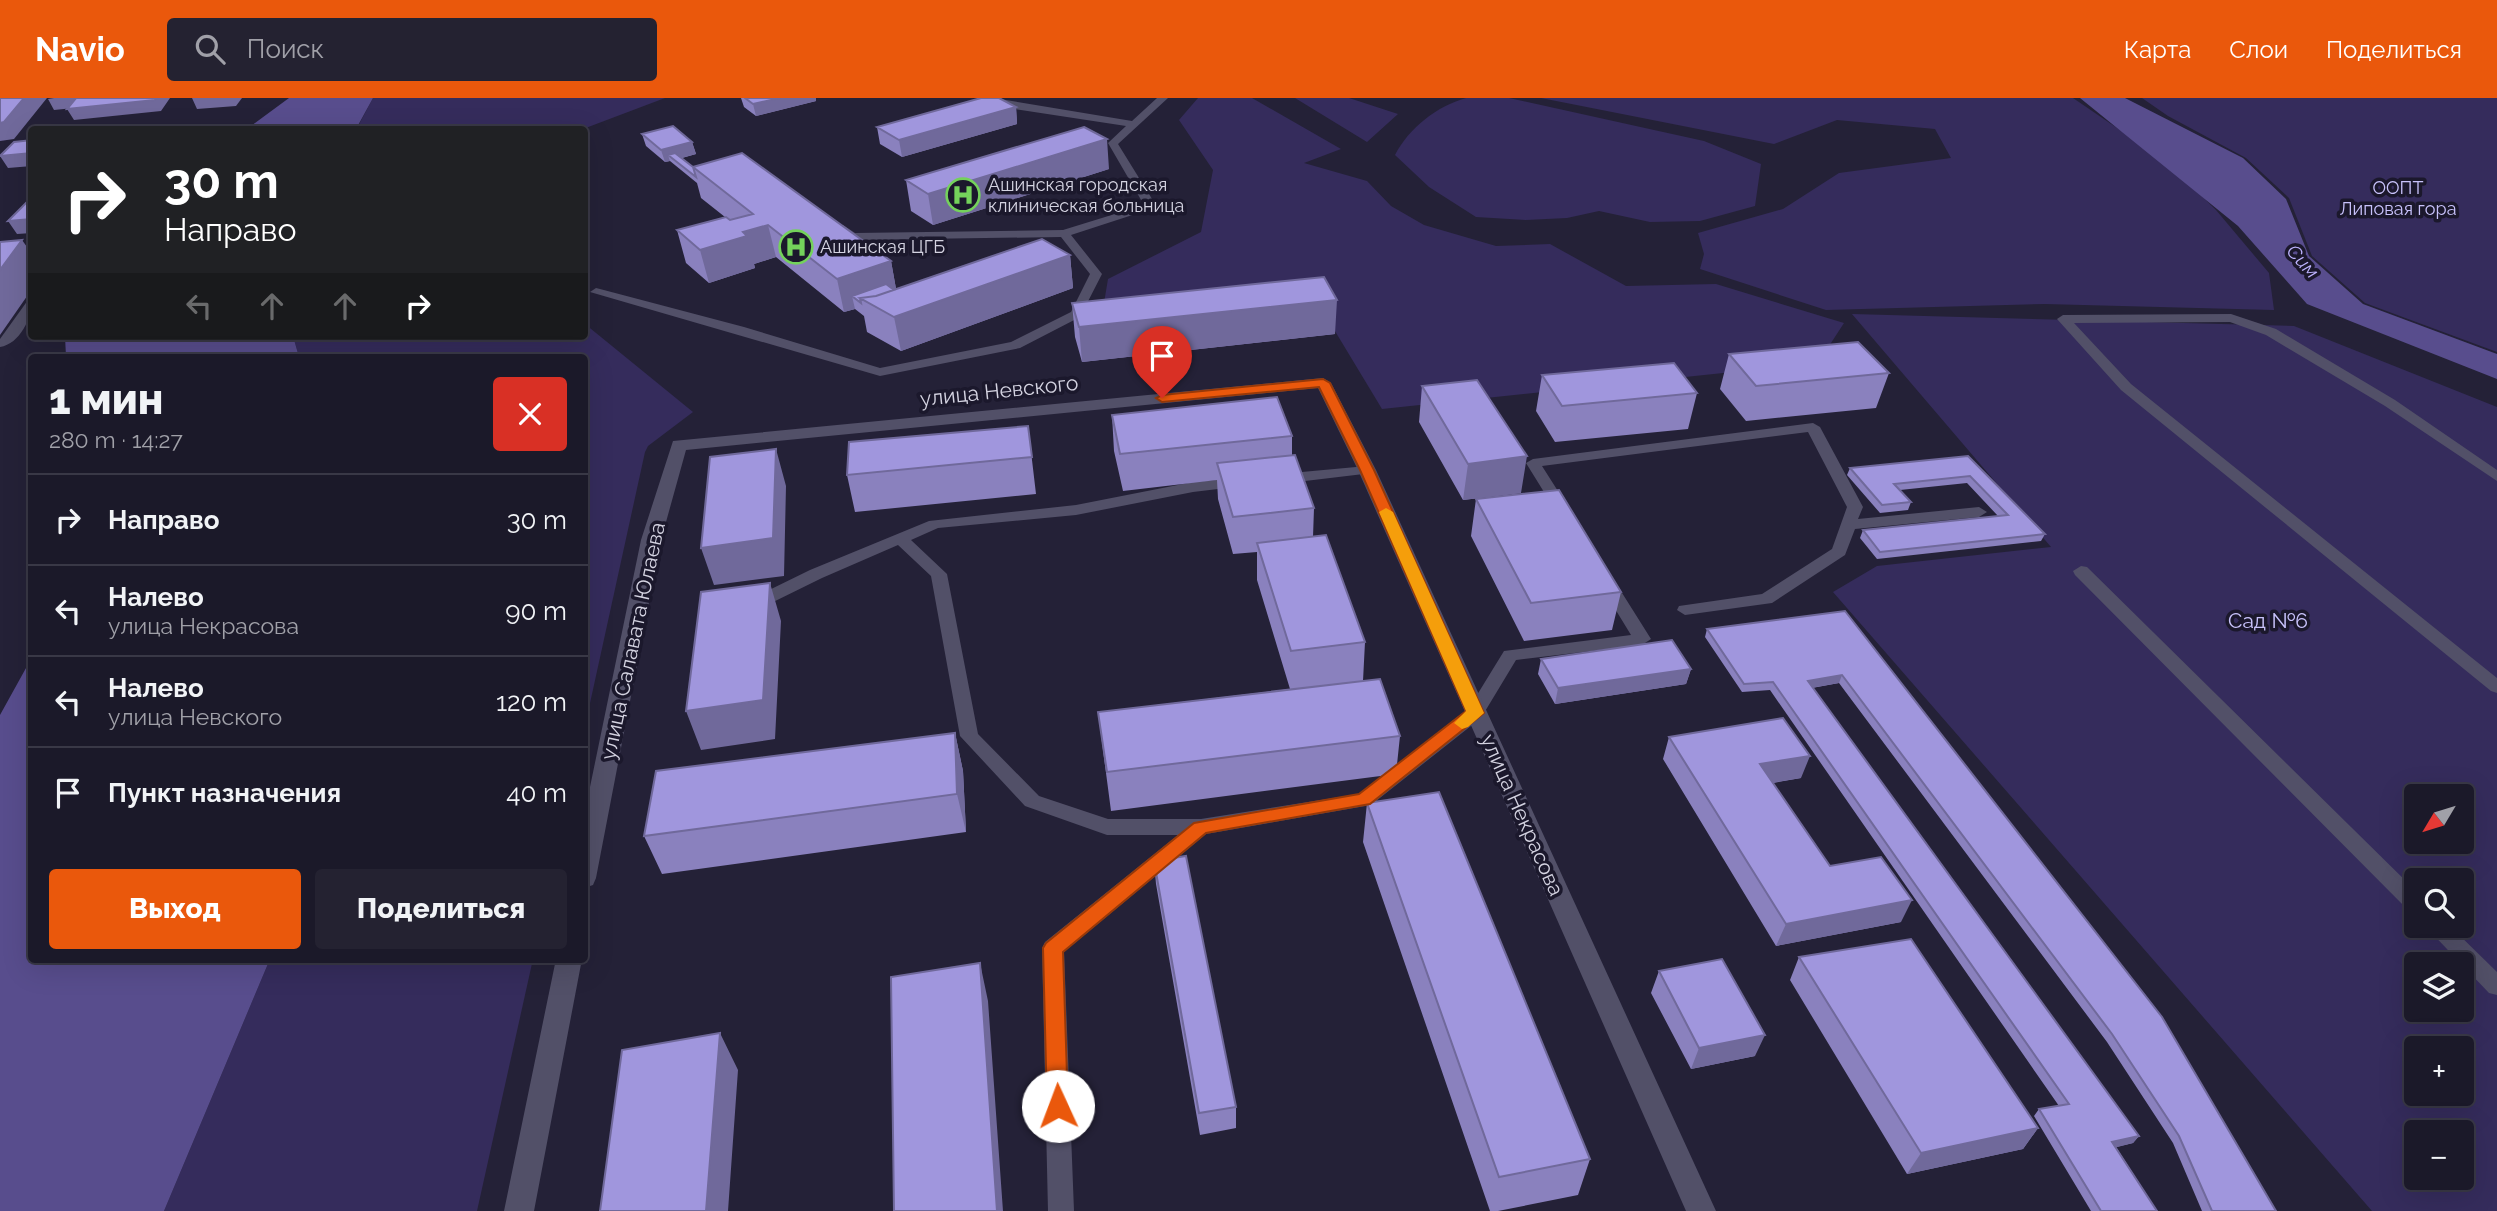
<!DOCTYPE html>
<html lang="ru">
<head>
<meta charset="utf-8">
<style>
	:root { --surface:#1b1929; --page:#242231; --text:#f1f3f6; --muted:#a0a0a8; --line:#393846; --accent:#ea580c }
	body { margin:0; font-family:Raleway,sans-serif; background:var(--page); color:var(--text); height:100vh; display:flex; flex-direction:column; font-size:26px; white-space:nowrap }
	* { box-sizing:border-box; margin:0 }
	p { font-size:23px; color:var(--muted) }
	.icon { flex:none; width:38px; height:38px; fill:none; stroke:currentColor; stroke-width:2; stroke-linecap:round; stroke-linejoin:round }
	.map { position:relative; flex:1; overflow:hidden }
	.sheet { position:absolute; left:28px; top:256px; width:560px; height:609px; display:flex; flex-direction:column; background:var(--surface); border-radius:7px; box-shadow:0 7px 28px #0002,0 0 0 2px var(--line) }
	.sheet>* { flex:none }
	.hud { position:absolute; left:28px; top:28px; width:560px; height:214px; border-radius:7px; box-shadow:0 7px 28px #0002,0 0 0 2px var(--line); background:#202124; color:#fff; overflow:hidden }
	.needle { width:46px; rotate:232deg }
	.fabs { position:absolute; left:2404px; top:686px; display:grid; gap:14px }
	.fabs a { display:grid; place-items:center; width:70px; height:70px; border-radius:7px; background:var(--surface); box-shadow:0 7px 28px #0002,0 0 0 2px var(--line); font-size:35px }
	.pin { position:absolute; display:grid; place-items:center; width:60px; height:60px; color:#fff; margin:-72px -30px; border-radius:50% 50% 50% 0; rotate:-45deg; box-shadow:0 0 7px #0007 }
	.pin .icon { rotate:45deg }
	.me { position:absolute; width:77px; margin:-38px; rotate:358deg; stroke-linejoin:round; filter:drop-shadow(0 0 5px #0008) }
	.turn { display:flex; align-items:center; gap:24px; height:147px; padding:0 21px; font-size:32px }
	.turn .icon { width:91px; height:91px; stroke-width:2.5 }
	.turn b { display:block; font-size:49px; line-height:60px }
	.lanes { display:flex; align-items:center; height:66px; padding:0 21px; background:#0003; justify-content:center; gap:35px; direction:ltr }
	.lanes .off { opacity:.35 }
	.round { display:grid; place-items:center; flex:none; width:74px; height:74px; border-radius:7px; background:var(--page) }
	.head { display:flex; align-items:center; justify-content:space-between; height:119px; padding:0 21px }
	h1 { font-size:42px; font-weight:800; line-height:52px }
	.primary-button { display:flex; gap:14px; margin-top:auto; padding:14px 21px }
	.primary-button a { flex:1; height:80px; border-radius:7px; background:var(--accent); color:#fff; font-size:28px; font-weight:800; line-height:80px; text-align:center }
	.primary-button a+a { background:var(--page); color:var(--text) }
	ul { padding:0; list-style:none }
	li { display:flex; align-items:center; gap:21px; height:91px; padding:0 21px; border-top:2px solid var(--line) }
	li div { flex:1 }
	li b { display:block; font-size:26px }
	li em { font-style:normal }
	header { display:flex; align-items:center; gap:42px; box-sizing:border-box; height:98px; padding:0 35px; background:var(--accent); color:#fff }
	header strong { font-size:33px }
	nav { display:flex; gap:38px; margin-inline-start:auto; font-size:24px }
	.search { width:490px; height:63px; background:var(--page); display:flex; align-items:center; gap:18px; box-sizing:border-box; padding:0 24px; border-radius:7px; color:var(--muted); font-size:26px }
	.map>svg:first-child { display:block }
</style>
</head>
<body>
<header>
<strong>Navio</strong>
<div class="search"><svg class="icon" aria-label="search" viewBox="0 0 24 24"><circle cx="10" cy="10" r="6"/><path d="M15 15l6 6"/></svg>Поиск</div>
<nav><a>Карта</a><a>Слои</a><a>Поделиться</a></nav>
</header>
<div class="map">
<svg width="2497" height="1113" viewBox="0 0 2497 1113">
	<rect width="100%" height="100%" fill="#242137"/>
	<path fill="#352c5c" fill-rule="evenodd" d="M373 0H665L583 31 356 32Z
		M1198 0H1252L1341 51 1304 65 1367 83 1391 108 1424 127 1496 148 1550 146 1626 188 1716 186 1844 225 1818 265 1382 311 1309 190 1103 211 1108 181 1201 134 1213 72 1179 22Z
		M1295 0H1349L1398 16 1367 44Z
		M1466 0H1509L1654 32 1704 43 1761 66 1755 108 1700 123 1650 124 1599 113 1567 120 1526 122 1476 119 1429 89 1395 57C1409 30 1437 8 1466 0Z
		M1541 0H2073L2167 64 2216 112 2269 175 2274 212 2045 206 1826 212 1700 171 1704 156 1698 135 1783 111 1839 75 1951 60 1935 31 1837 22 1774 46Z
		M2142 0H2497V254L2365 205 2312 158 2289 100 2246 60 2168 18Z
		M1852 216 2294 228 2497 309V1113H2372L1833 494 1877 468 2051 449ZM2417 698H2462V744H2417ZM2417 782H2462V828H2417ZM2417 866H2462V912H2417ZM2417 950H2462V996H2417ZM2417 1034H2462V1080H2417Z
		M585 226 693 314 648 348 645 354 585 628 584 259H299L293 238H440L444 241 493 243 509 238H584Z
		M270 861H533L477 1113H164Z"/>
	<path fill="#584d8d" d="M289 0H373L356 31H247Z
		M2080 0H2125L2243 60 2286 101 2309 158 2363 206 2497 256V281L2307 206 2238 128Z
		M65 238H293L299 259H66Z
		M31 561 32 861H270L164 1113H0V617Z"/>
	<g fill="none" stroke-linecap="round" stroke-linejoin="round">
		<path fill="#525068" fill-rule="evenodd" d="M978 0H994L1132 23 1157 0H1168L1118 46 1157 109 1071 137 1102 176 1080 219 1020 250 880 278 590 194 596 190 600 191 744 229 880 270 1011 244 1071 214 1090 176 1061 139 852 142 833 129 843 127 855 135 1063 132 1144 107 1108 45 1126 28 1014 11Z
			M32 201C32 220 20 246 0 249V241L28 202Z
			M2231 216 2276 231 2395 302 2497 372V383L2385 308 2266 237 2230 224 2074 225 2131 286 2497 580V595L2491 593 2121 292 2057 221 2063 217Z
			M1813 325 1820 329 1863 409 1858 421 1979 409 1987 414 1979 419 1855 431 1845 457 1772 505 1685 517 1677 512 1679 508 1762 496 1832 451 1847 409 1808 334 1542 368 1570 412 1562 417 1557 415 1526 365 1533 361Z
			M1367 368 1372 369 1374 372 1372 375 1280 386 1272 381 1280 376Z
			M1238 380 1246 385 1243 388 1193 394 1076 417 938 430 911 442 947 476 978 636 1039 698 1108 721H1201L1359 696 1469 610 1504 553 1631 537 1598 483 1600 479H1612L1651 541 1642 547 1516 562 1481 620 1371 707 1206 736 1064 854 1074 1113H1048L1042 850 1045 844 1178 737H1107L1025 708 960 638 931 478 898 447 822 480 761 510 755 511 747 506 749 502 810 472 929 423 1076 407 1193 384Z
			M2081 468 2087 469 2417 794V816L2410 814 2075 477 2073 473Z
			M2425 828H2450L2497 874V897L2489 895Z"/>
		<path fill="#525068" fill-rule="evenodd" d="M1323 280 1331 285 1376 372 1716 1113H1686L1358 372 1318 290 686 352 661 442 596 780 593 787 584 790V718L641 442 673 343Z
			M556 861H582L534 1113H504Z"/>
	</g>
	<path fill="#8a81be" d="M741 0H816V3L756 18 744 9Z
		M1016 9 1017 26 902 59 880 46 877 29Z
		M642 36 692 44 696 56 682 60 693 69 891 163 896 191 1070 157 1073 190 901 253 867 234 864 218 855 211 844 214 776 159 754 166 755 170 709 185 686 165 677 132 725 119 701 100 697 85 670 63 665 64 646 48Z
		M1109 71 933 127 911 113 906 82Z
		M1072 205 1335 236 1082 264 1075 239Z
		M1729 256 1889 275 1876 310 1746 323 1720 291Z
		M1542 277 1697 295 1688 331 1555 344 1536 313Z
		M1422 288 1521 395 1463 402 1419 324Z
		M1112 317 1292 338V357L1314 410 1313 439 1365 544 1363 583 1400 638 1396 676 1111 713 1098 614 1290 591 1257 482V454L1233 456 1218 401 1217 382 1123 393 1114 353Z
		M1028 328 1036 396 855 414 847 377Z
		M1968 358 2045 436 2041 443 1877 461 1860 440 1863 432 1998 418 1967 385 1900 392 1911 404 1908 412 1880 415 1847 377 1850 370Z
		M1476 401 1621 494 1612 532 1524 543 1471 438Z
		M1845 513 2276 1113H2202L2173 1045 2107 944 1839 585 1812 590 2139 1038 2133 1045 2116 1049 2157 1113H2091L2034 1018 2039 1011 2059 1008 1770 592 1742 594 1705 539 1707 531Z
		M1541 561 1691 571 1686 586 1555 606 1538 576Z
		M955 635 963 673 966 734 662 776 644 738Z
		M1669 639 1801 680 1773 685 1830 768 1901 824 1776 848 1663 661Z
		M1367 705 1590 1061 1578 1097 1498 1113H1490L1363 744Z
		M1154 763 1236 1009V1030L1200 1037 1156 786Z
		M1799 859 2038 1030 2023 1051 1907 1076 1790 882Z
		M1659 873 1755 958 1691 971 1651 895Z"/>
	<path fill="#70699b" d="M24 0H47L14 41 0 43V25Z
		M54 0H79L84 9 54 12 48 1Z
		M156 0H170L161 13 74 22 67 11Z
		M192 0H242L236 8 197 11Z
		M780 0H816V3L756 18 753 6Z
		M1016 9 1017 26 902 59 899 42Z
		M1107 41 1109 71 933 127 928 96Z
		M692 44 696 56 674 62 668 57 670 63 665 64 661 52Z
		M32 55V68L8 70 0 58Z
		M32 121V135L17 136 8 123Z
		M768 127 776 159 754 166 755 170 709 185 700 152 743 134Z
		M22 142 32 156V191L0 237V172Z
		M1070 157 1073 190 901 253 894 219Z
		M891 163 897 196 860 200 852 198 855 211 844 214 837 181Z
		M1337 202 1335 236 1082 264 1079 229Z
		M776 351 786 388 784 478 714 487 701 450Z
		M1527 358 1521 395 1463 402 1468 366Z
		M770 485 781 523 775 641 701 652 686 613Z
		M1691 571 1686 586 1555 606 1558 590Z
		M1842 577 1839 585 1805 591 1808 583Z
		M955 635 963 673 966 734 957 696Z
		M1810 658 1801 680 1752 688 1760 666Z
		M1912 802 1901 824 1776 848 1786 826Z
		M980 865 988 903 1003 1113H997Z
		M720 935 738 972 728 1113H706Z
		M1765 937 1755 958 1691 971 1699 950Z
		M2038 1030 2023 1051 1907 1076 1921 1055Z
		M2139 1038 2133 1045 2106 1052 2112 1044Z"/>
	<path fill="#a096dd" stroke="#70699b" stroke-width="2" d="M0 0H24L4 24 0 25Z
		M76 0H156L155 2 67 11Z
		M745 0H780L753 6Z
		M981 0H999L1016 9 899 42 877 29Z
		M673 28 692 44 661 52 642 36Z
		M1084 29 1107 41 928 96 906 82Z
		M32 42V55L0 58 14 44Z
		M675 55 693 69 696 79 668 57Z
		M742 55 891 163 837 181 768 127 743 134 747 138 700 152 677 132 726 119 730 122 753 116 693 69Z
		M32 99V121L8 123Z
		M1042 141 1070 157 894 219 860 200 876 198Z
		M22 142 0 172V144Z
		M1324 179 1337 202 1079 229 1072 205Z
		M886 186 894 192 876 198 860 200 861 205 852 198Z
		M1858 244 1889 275 1756 288 1729 256Z
		M1674 265 1697 295 1562 308 1542 277Z
		M1477 282 1527 358 1468 366 1422 288Z
		M1277 299 1292 338 1120 356 1112 317Z
		M1028 328 1032 359 847 377 849 344Z
		M776 351 773 440 701 450 710 359Z
		M1295 357 1314 410 1233 419 1217 365Z
		M1968 358 2045 436 1880 454 1863 432 2008 417 1970 378 1894 386 1911 404 1882 407 1850 370Z
		M1559 392 1621 494 1531 505 1476 401Z
		M1326 437 1365 544 1291 553 1257 445Z
		M770 485 763 602 686 613 701 494Z
		M1845 513 2162 919 2276 1113H2212L2179 1038 2112 936 1842 577 1808 583 2139 1038 2112 1044 2157 1113H2101L2039 1011 2069 1006 1773 584 1744 586 1707 531Z
		M1672 542 1691 571 1558 590 1541 561Z
		M1380 581 1400 638 1107 674 1098 614Z
		M1783 620 1810 658 1760 666 1830 768 1881 759 1912 802 1786 826 1669 639Z
		M955 635 957 696 644 738 656 673Z
		M1439 694 1590 1061 1499 1079 1367 705Z
		M1186 758 1236 1009 1199 1015 1154 763Z
		M1911 841 2038 1030 1921 1055 1799 859Z
		M1722 861 1765 937 1699 950 1659 873Z
		M980 865 997 1113H894L891 879Z
		M720 935 706 1113H600L622 952Z"/>
	<path fill="#ea580c" stroke="#983908" stroke-width="2" d="M1323 281 1330 285 1374 372 1484 615 1370 706 1206 735 1063 854 1068 1008 1065 1015 1058 1018 1050 1015 1047 1008 1043 850 1046 845 1194 725 1359 696 1466 613 1360 372 1319 289 1162 304 1156 300 1162 297Z"/>
	<path fill="#f59e0b" d="M1386 410 1393 414 1484 615 1468 629 1462 631 1454 625 1466 613 1379 414Z"/>
	<defs>
		<symbol id="hospital-ring" viewBox="-11 -11 22 22"><circle r="9.5" fill="#1b182c" stroke="#74d25b" stroke-width="1.5"/><path d="M-5-5h3v3.5h4V-5h3V5h-3V1.5h-4V5h-3Z" fill="#74d25b"/></symbol>
	</defs>
	<g fill-rule="evenodd">
		<use href="#hospital-ring" x="944" y="78" width="38" height="38"/>
		<use href="#hospital-ring" x="777" y="130" width="38" height="38"/>
	</g>
	<g text-anchor="middle" stroke-width="7" stroke-linejoin="round" paint-order="stroke">
		<g font-size="18" fill="#d4d3e1" stroke="#1b182c" text-anchor="start">
			<text x="988" y="93">Ашинская городская<tspan x="988" dy="21">клиническая больница</tspan></text>
			<text x="820" y="155">Ашинская ЦГБ</text>
		</g>
		<g font-size="18" fill="#c8c2fb" stroke="#1b182c">
			<text x="2398" y="96">ООПТ<tspan x="2398" dy="21">Липовая гора</tspan></text>
		</g>
		<g font-size="19" font-style="italic" fill="#bdb3fe" stroke="#1b182c">
			<text transform="translate(2303 163) rotate(48)" y="7">Сим</text>
		</g>
		<g font-size="21" fill="#d4d3e1" stroke="#1b182c">
			<text transform="translate(999 293) rotate(-6)" y="7">улица Невского</text>
			<text transform="translate(633 543) rotate(-78)" y="7">улица Салавата Юлаева</text>
			<text transform="translate(1522 717) rotate(66)" y="7">улица Некрасова</text>
		</g>
		<g font-size="21" fill="#c8c2fb" stroke="#1b182c">
			<text x="2268" y="530">Сад №6</text>
		</g>
	</g>
</svg>
<div class="fabs">
<a><svg class="needle" viewBox="-14 -14 28 28"><path d="M0-13l5 13h-10z" fill="#e53935"/><path d="M0 13l5-13h-10z" fill="#a0a0a8"/></svg></a>
<a><svg class="icon" aria-label="search" viewBox="0 0 24 24"><circle cx="10" cy="10" r="6"/><path d="M15 15l6 6"/></svg></a>
<a><svg class="icon" aria-label="layers" viewBox="0 0 24 24"><path d="M12 4l9 5-9 5-9-5zM3 14l9 5 9-5"/></svg></a>
<a>+</a>
<a>−</a>
</div>
<div class="pin" style="left:1162px;top:300px;background:#d93025"><svg class="icon" aria-label="arrive" viewBox="0 0 24 24"><path d="M6 21V4h12l-3 4 3 4H6"/></svg></div>
<svg class="me" style="left:1058px;top:1008px" viewBox="-20 -20 40 40"><circle r="19" fill="#fff"/><path d="M0-13L10 11 0 6-10 11z" fill="#ea580c"/></svg>
<div class="hud">
<div class="turn"><svg class="icon" aria-label="right" viewBox="0 0 24 24"><path d="M7 20v-9h11M14 6l5 5-5 5"/></svg><div><b>30 m</b>Направо</div></div>
<div class="lanes"><svg class="icon off" aria-label="left" viewBox="0 0 24 24"><path d="M17 20v-9H6M10 6l-5 5 5 5"/></svg><svg class="icon off" aria-label="ahead" viewBox="0 0 24 24"><path d="M12 20V5M6 11l6-6 6 6"/></svg><svg class="icon off" aria-label="ahead" viewBox="0 0 24 24"><path d="M12 20V5M6 11l6-6 6 6"/></svg><svg class="icon" aria-label="right" viewBox="0 0 24 24"><path d="M7 20v-9h11M14 6l5 5-5 5"/></svg></div>
</div>
<section class="sheet">
<div class="head"><div><h1>1 мин</h1><p>280 m · 14:27</p></div><a class="round" style="background:#d93025;color:#fff"><svg class="icon" aria-label="close" viewBox="0 0 24 24"><path d="M6 6l12 12M18 6L6 18"/></svg></a></div>
<ul>
<li><svg class="icon" aria-label="right" viewBox="0 0 24 24"><path d="M7 20v-9h11M14 6l5 5-5 5"/></svg><div><b>Направо</b></div><em>30 m</em></li>
<li><svg class="icon" aria-label="left" viewBox="0 0 24 24"><path d="M17 20v-9H6M10 6l-5 5 5 5"/></svg><div><b>Налево</b><p>улица Некрасова</p></div><em>90 m</em></li>
<li><svg class="icon" aria-label="left" viewBox="0 0 24 24"><path d="M17 20v-9H6M10 6l-5 5 5 5"/></svg><div><b>Налево</b><p>улица Невского</p></div><em>120 m</em></li>
<li><svg class="icon" aria-label="arrive" viewBox="0 0 24 24"><path d="M6 21V4h12l-3 4 3 4H6"/></svg><div><b>Пункт назначения</b></div><em>40 m</em></li>
</ul>
<div class="primary-button"><a>Выход</a><a>Поделиться</a></div>
</section>
</div>
</body>
</html>
